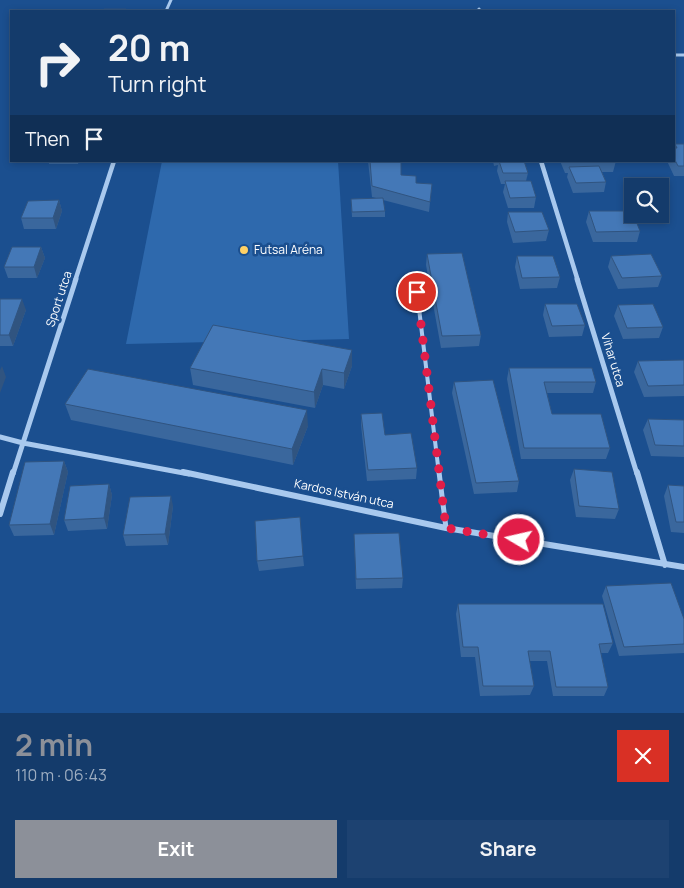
<!DOCTYPE html>
<html lang="en">
<head>
<meta charset="utf-8">
<style>
	:root { --surface:#143b6b; --page:#1d4271; --text:#f1f3f6; --muted:#9dadc1; --line:#33557e; --accent:#8c9099 }
	body { margin:0; font-family:Manrope,sans-serif; background:var(--page); color:var(--text); height:100vh; display:flex; flex-direction:column; font-size:19px; white-space:nowrap }
	* { box-sizing:border-box; margin:0 }
	p { font-size:16px; color:var(--muted) }
	.icon { flex:none; width:28px; height:28px; fill:none; stroke:currentColor; stroke-width:2; stroke-linecap:round; stroke-linejoin:round }
	.map { position:relative; height:713px; overflow:hidden }
	.details { display:flex; flex-direction:column; background:var(--surface); flex:1 }
	.details>* { flex:none }
	.guide { position:absolute; left:10px; top:10px; width:665px; height:152px; border-radius:0px; box-shadow:0 2px 8px #0003,0 0 0 1px var(--line); background:#143b6b; color:var(--text); overflow:hidden }
	.buttons { position:absolute; left:624px; top:178px; display:grid; gap:10px }
	.buttons a { display:grid; place-items:center; width:45px; height:45px; border-radius:0px; background:var(--surface); box-shadow:0 2px 8px #0003,0 0 0 1px var(--line); font-size:25px }
	.pin { position:absolute; display:grid; place-items:center; width:42px; height:42px; color:#fff; margin:-21px; border:2px solid #fff; border-radius:50%; box-shadow:0 1px 5px #0007 }
	.me { position:absolute; width:55px; margin:-28px; rotate:279deg; stroke-linejoin:round; filter:drop-shadow(0 0 4px #0008) }
	.turn { display:flex; align-items:center; gap:18px; height:105px; padding:0 15px; font-size:22px }
	.turn .icon { width:65px; height:65px; stroke-width:2.5 }
	.turn b { display:block; font-size:35px; line-height:42px }
	.then { display:flex; align-items:center; height:48px; padding:0 15px; background:#0003; gap:10px; font-size:19px }
	.round { display:grid; place-items:center; flex:none; width:52px; height:52px; border-radius:0px; background:var(--page) }
	.head { display:flex; align-items:center; justify-content:space-between; height:85px; padding:0 15px }
	h1 { font-size:30px; font-weight:700; line-height:38px; color:var(--accent) }
	.cta { display:flex; gap:10px; margin-top:auto; padding:10px 15px }
	.cta a { flex:1; height:58px; border-radius:0px; background:var(--accent); color:#fff; font-size:20px; font-weight:700; line-height:58px; text-align:center }
	.cta a+a { background:var(--page); color:var(--text) }
	.map>svg:first-child { display:block }
</style>
</head>
<body>
<div class="map">
<svg width="684" height="713" viewBox="0 0 684 713">
	<rect width="100%" height="100%" fill="#1b4f8f"/>
	<path fill="#2e69ad" d="M162 161H338L349 339 126 344Z"/>
	<g fill="none" stroke-linecap="round" stroke-linejoin="round">
		<path stroke="#a9c9ee" stroke-width="4" d="M417 292 439 474"/>
		<path stroke="#a9c9ee" stroke-width="5" d="M439 472 446 528"/>
		<path stroke="#a9c9ee" stroke-width="3" d="M479 9 480 11
			M166 11 171 0
			M674 55H684"/>
		<path stroke="#a9c9ee" stroke-width="4.5" d="M541 161 578 281
			M75 281 114 161"/>
		<path stroke="#a9c9ee" stroke-width="5" d="M577 279 637 474
			M0 437 23 443 189 474
			M13 474 76 279"/>
		<path stroke="#a9c9ee" stroke-width="6" d="M183 472 446 528 684 567
			M637 472 665 565
			M0 514 13 472"/>
	</g>
	<path fill="#3a679d" d="M675 144H684V176H674L667 161H674V148Z
		M49 161H79L78 164H49Z
		M368 161H401V175L416 183 432 184 429 212 383 200 385 211V217H352L351 199 376 198 372 197Z
		M493 161H524L528 173 526 181 536 197 534 208H508L503 192 505 184H501L497 171 498 165 494 166Z
		M560 161H616L613 172H602L606 182 604 192 573 193 567 177 568 173H565Z
		M59 200 62 211 56 229H24L21 218Z
		M589 211 640 231 637 242H593L586 222Z
		M508 212 549 230 546 241 513 243 507 222Z
		M41 247 45 258 37 278H8L4 267Z
		M427 254 481 335 479 346 441 348 426 265Z
		M517 256 560 277 557 288 520 289 515 267Z
		M611 256 662 276 658 287 618 289 608 267Z
		M0 299 26 310 13 346H0Z
		M545 304 585 325 582 336 549 337 543 315Z
		M618 305 663 327 659 338 623 339 614 316Z
		M684 360V396L644 397 634 372 638 361Z
		M352 366 344 389 323 385 315 408 193 385 190 368Z
		M509 368 596 382 593 393H547L552 414 610 448 606 459H521L507 379Z
		M454 382 519 481 517 492 474 494 452 393Z
		M65 404 308 426 293 465 71 420Z
		M361 414 385 435 417 468 416 479 367 481 361 425Z
		M648 419 684 420V457L651 456 643 430Z
		M64 461 68 472 54 535 14 536 9 525Z
		M574 469 619 509 615 519 576 517 570 480Z
		M109 484 112 495 107 529 68 531 64 520Z
		M668 485 684 486V533L671 532 664 496Z
		M173 506 168 545 126 546 123 535Z
		M354 534 403 578 402 588 356 589Z
		M303 556 304 566 259 571 257 561Z
		M606 586 684 619V653L619 656 602 596Z
		M458 604 613 643 608 653H601L608 687 604 696H553L547 661H529L534 686 530 695 480 696 475 657H461L456 614Z"/>
	<path fill="#305480" d="M59 200 62 211 56 229 53 218Z
		M41 247 45 258 37 278 34 267Z
		M22 299 26 310 13 346 9 335Z
		M352 350V366L344 389V373Z
		M2 366 6 377 0 393V370Z
		M322 369 323 385 315 408 314 392Z
		M307 410 308 426 293 465 292 449Z
		M64 461 68 472 54 535 50 524Z
		M109 484 112 495 107 529 104 518Z
		M171 496 173 506 168 545 165 534Z"/>
	<path fill="#4478b7" stroke="#305480" d="M104 9H126L125 11H103Z
		M675 144H684V166H678L674 158V148H677Z
		M370 161H401V175L416 176V183L432 184 430 202 372 186Z
		M499 161H524L528 173H503Z
		M567 161H610L567 162Z
		M599 166 606 182 576 183 569 167Z
		M505 181H531L536 197 510 198Z
		M383 198 385 211 352 212 351 199Z
		M59 200 53 218H21L28 201Z
		M589 211H632L640 231 596 232Z
		M508 212H542L549 230 515 232Z
		M12 247H41L34 267H4Z
		M462 253 481 335 442 336 427 254Z
		M651 254 662 276 622 278 611 256Z
		M517 256H553L560 277 522 278Z
		M0 299H22L9 335H0Z
		M545 304H577L585 325 552 326Z
		M653 304 663 327 627 328 618 305Z
		M213 325 352 350 344 373 322 369 314 392 190 368Z
		M684 360V385L648 386 638 361Z
		M509 368H592L596 382H544L552 414H601L610 448H524Z
		M88 369 307 410 292 449 65 404Z
		M493 380 519 481 476 483 454 382Z
		M382 413 385 435 411 433 417 468 368 470 361 414Z
		M648 419 684 420V446L655 445Z
		M64 461 50 524 9 525 25 462Z
		M574 469 612 472 619 509 579 506Z
		M109 484 104 518 64 520 70 486Z
		M668 485 684 486V522H676Z
		M171 496 165 534 123 535 130 497Z
		M300 517 303 556 257 561 255 521Z
		M399 533 403 578 356 579 354 534Z
		M671 583 684 619V644L624 647 606 586Z
		M458 604H603L613 643 599 644 608 687H556L550 651H528L534 686H483L478 647H463Z"/>
	<g fill="none" stroke-linecap="round" stroke-linejoin="round">
		<path stroke="#e11d48" stroke-width="9" stroke-dasharray="0 16.2" d="M417 292 446 528 519 540"/>
	</g>
	<circle fill="#ffd166" stroke="#1b4f8f" stroke-width="2" cx="244" cy="250" r="5"/>
	<g text-anchor="middle" stroke-width="5" stroke-linejoin="round" paint-order="stroke">
		<g font-size="12" fill="#fff" stroke="#1b4f8f" text-anchor="start">
			<text x="254" y="254">Futsal Aréna</text>
		</g>
		<g font-size="12" fill="#fff" stroke="#1b4f8f">
			<text transform="translate(59 299) rotate(-72)" y="4">Sport utca</text>
			<text transform="translate(613 360) rotate(73)" y="4">Vihar utca</text>
			<text transform="translate(344 494) rotate(12)" y="4">Kardos István utca</text>
		</g>
	</g>
</svg>
<div class="buttons">
<a><svg class="icon" aria-label="search" viewBox="0 0 24 24"><circle cx="10" cy="10" r="6"/><path d="M15 15l6 6"/></svg></a>
</div>
<div class="pin" style="left:417px;top:292px;background:#d93025"><svg class="icon" aria-label="arrive" viewBox="0 0 24 24"><path d="M6 21V4h12l-3 4 3 4H6"/></svg></div>
<svg class="me" style="left:519px;top:540px" viewBox="-20 -20 40 40"><circle r="17" fill="#e11d48" stroke="#fff" stroke-width="3"/><path d="M0-11L8 9 0 5-8 9z" fill="#fff"/></svg>
<div class="guide">
<div class="turn"><svg class="icon" aria-label="right" viewBox="0 0 24 24"><path d="M7 20v-9h11M14 6l5 5-5 5"/></svg><div><b>20 m</b>Turn right</div></div>
<div class="then">Then<svg class="icon" aria-label="arrive" viewBox="0 0 24 24"><path d="M6 21V4h12l-3 4 3 4H6"/></svg></div>
</div>
</div>
<section class="details">
<div class="head"><div><h1>2 min</h1><p>110 m · 06:43</p></div><a class="round" style="background:#d93025;color:#fff"><svg class="icon" aria-label="close" viewBox="0 0 24 24"><path d="M6 6l12 12M18 6L6 18"/></svg></a></div>
<div class="cta"><a>Exit</a><a>Share</a></div>
</section>
</body>
</html>
